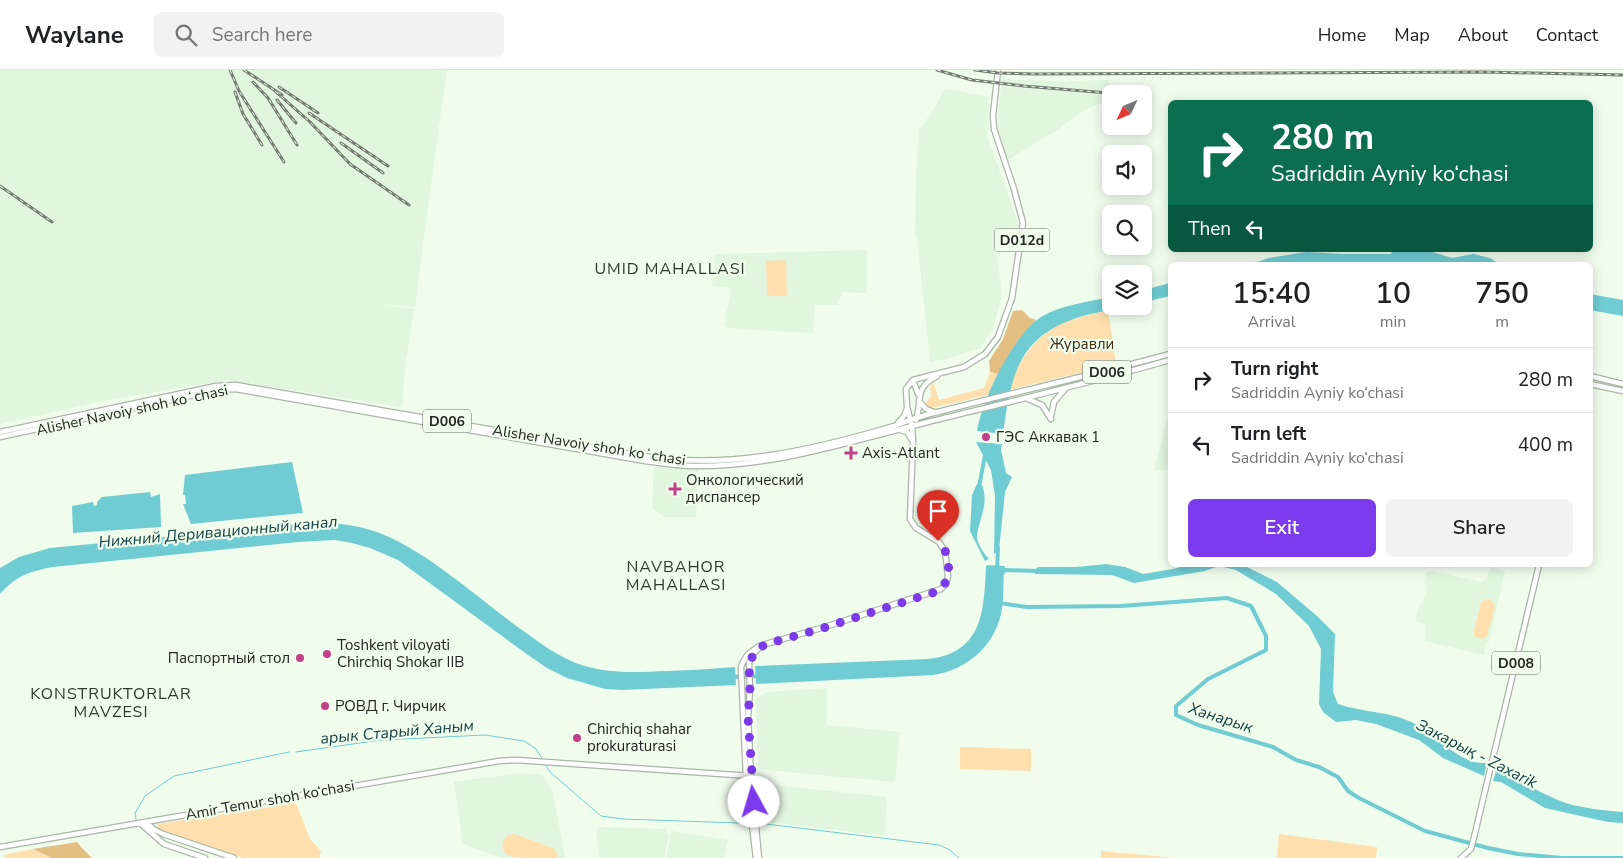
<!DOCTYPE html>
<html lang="en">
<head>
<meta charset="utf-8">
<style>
	:root { --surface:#fff; --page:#f2f2f2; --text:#202124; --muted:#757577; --line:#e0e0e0; --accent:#7c3aed }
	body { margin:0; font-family:"Nunito Sans",sans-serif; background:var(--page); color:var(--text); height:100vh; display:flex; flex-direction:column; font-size:19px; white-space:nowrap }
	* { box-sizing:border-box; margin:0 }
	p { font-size:16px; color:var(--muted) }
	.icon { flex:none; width:28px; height:28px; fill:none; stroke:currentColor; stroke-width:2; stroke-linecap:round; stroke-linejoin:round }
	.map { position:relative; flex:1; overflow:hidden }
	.details { position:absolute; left:1168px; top:192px; width:425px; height:305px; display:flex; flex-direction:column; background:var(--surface); border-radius:8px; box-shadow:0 2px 12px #0003 }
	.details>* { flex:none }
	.guide { position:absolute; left:1168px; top:30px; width:425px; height:152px; border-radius:8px; box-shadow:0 2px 12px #0003; background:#0b6e4f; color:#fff; overflow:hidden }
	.needle { width:32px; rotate:226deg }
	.buttons { position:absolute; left:1102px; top:15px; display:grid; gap:10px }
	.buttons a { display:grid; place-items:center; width:50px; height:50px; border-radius:8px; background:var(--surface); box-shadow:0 2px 12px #0003; font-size:25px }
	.pin { position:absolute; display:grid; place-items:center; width:42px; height:42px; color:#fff; margin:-51px -21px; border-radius:50% 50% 50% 0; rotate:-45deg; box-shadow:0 0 5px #0007 }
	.pin .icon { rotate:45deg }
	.me { position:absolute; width:55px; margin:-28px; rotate:354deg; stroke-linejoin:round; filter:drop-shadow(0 0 4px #0008) }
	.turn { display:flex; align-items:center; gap:18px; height:105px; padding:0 20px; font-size:22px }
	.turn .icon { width:65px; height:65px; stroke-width:2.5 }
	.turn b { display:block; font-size:35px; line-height:42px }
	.then { display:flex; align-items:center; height:48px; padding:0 20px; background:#0003; gap:10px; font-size:19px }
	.eta { display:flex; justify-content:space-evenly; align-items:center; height:85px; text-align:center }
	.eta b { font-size:30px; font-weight:600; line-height:35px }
	.primary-button { display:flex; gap:10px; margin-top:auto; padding:10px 20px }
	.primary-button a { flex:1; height:58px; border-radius:8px; background:var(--accent); color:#fff; font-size:20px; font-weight:600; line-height:58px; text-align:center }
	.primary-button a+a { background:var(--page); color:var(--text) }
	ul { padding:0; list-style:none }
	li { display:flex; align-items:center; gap:15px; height:65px; padding:0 20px; border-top:1px solid var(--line) }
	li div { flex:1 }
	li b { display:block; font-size:19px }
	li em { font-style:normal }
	header { display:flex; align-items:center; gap:30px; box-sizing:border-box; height:70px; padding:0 25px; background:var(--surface); border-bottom:1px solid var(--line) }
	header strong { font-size:24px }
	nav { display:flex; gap:28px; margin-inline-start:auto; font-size:18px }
	.search { width:350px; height:45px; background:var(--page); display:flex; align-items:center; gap:12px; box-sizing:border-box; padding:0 18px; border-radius:8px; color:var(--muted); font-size:19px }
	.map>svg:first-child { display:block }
</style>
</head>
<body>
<header>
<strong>Waylane</strong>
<div class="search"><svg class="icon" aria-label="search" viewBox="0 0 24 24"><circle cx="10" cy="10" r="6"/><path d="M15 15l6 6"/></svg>Search here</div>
<nav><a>Home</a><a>Map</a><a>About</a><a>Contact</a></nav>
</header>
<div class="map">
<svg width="1623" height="788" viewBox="0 0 1623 788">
	<rect width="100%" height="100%" fill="#f0fded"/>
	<path fill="#e2f5df" d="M0 0H447L429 129 415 237 378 234 414 239 407 285 405 286H406L402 337 227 310 107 330 0 354Z
		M1002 8 1018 10 1062 11 1108 10 1112 24 1111 28 1078 44 1060 58 1008 90 999 64 998 44Z
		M945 19 989 27 987 65 1019 155 1015 176 996 180 1002 223 994 257 980 278 946 289 930 292 917 167H915L916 106 919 60 932 42Z
		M867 180V223L842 222 838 235H815L813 263 754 260 724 257 731 218 712 216 715 184Z
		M1170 316V400H1154L1168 345Z
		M654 397 698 399 696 447H664L652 438Z
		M1490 497 1505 501 1489 572H1486L1484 585 1424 571 1426 554 1415 551 1419 535H1422L1427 517 1424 513 1426 502 1432 501 1481 512 1487 508Z
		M827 618V655L900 662 895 712 758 699 756 630 766 622Z
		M518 703 542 705 553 722 565 788H502L463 774 454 712Z
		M755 713 887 727 885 766 758 751Z
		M599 757 667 759 666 763 669 764 664 788H599L596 761Z
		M672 761 728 770 724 788H666Z"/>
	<path fill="#fedfad" d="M786 190 787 226H767L766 191Z
		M1108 241 1116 294 1009 320C1018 287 1041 259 1074 249 1085 245 1097 243 1108 241Z
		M990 302 998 304 988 325 931 338 927 337 926 332 931 326 930 317 933 311 939 330 984 318Z
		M1487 529 1492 531 1495 537 1487 565 1484 568 1480 569 1474 565V561L1481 533Z
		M960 677 1031 679V701L960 699Z
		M296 733 310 769 321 781 319 788H243L159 759 157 754Z
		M515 764 555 779 558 788C544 788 526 788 513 787 498 783 499 765 515 764Z
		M1279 764 1377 777 1376 788H1277Z
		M33 779 52 788H5L4 785Z
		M1101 781 1175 788H1101Z"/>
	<path fill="#e3bf83" d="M1022 240 1030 248 1036 250 1010 283 998 304 990 302 989 291 1003 269 1013 241Z
		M77 772 82 778 92 788H52L33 779Z"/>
	<path fill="#70ccd3" d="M1393 180H1426L1452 188 1473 184 1490 188 1501 195H1248L1269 188 1306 182 1342 184H1391Z
		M1170 213V226L1144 232V220Z
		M1590 224 1623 230V246L1590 240Z
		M1111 227V236H1127C1109 241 1089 243 1071 250 1016 270 1010 312 1003 364L977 361C982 330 1013 265 1041 247 1060 235 1088 232 1111 227Z
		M976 372 1002 374 1001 380 1006 403 1012 407 1005 422 999 480 994 484 995 426 991 400Z
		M292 392 303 443 191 454 183 434H186L185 425H183L185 405Z
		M977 414 982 415C989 434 980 446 977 465 976 472 984 484 989 489L985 491 970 461 972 425Z
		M150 422 151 427 160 424 161 457 73 463 72 436 93 432 94 436 97 435V432L102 427Z
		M319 452C341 453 362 456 382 464 429 483 478 528 519 558 539 572 560 589 585 596 612 604 639 602 667 601 690 600 713 599 735 597L736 615 622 620 605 619 567 608 547 598 528 585 398 490 370 478 352 473 335 470 298 472 53 497C30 501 16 506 0 524V498L19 487 50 478Z
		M1106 494 1125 497 1143 504 1173 499 1188 495H1243L1277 512 1317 546 1335 564 1333 622 1338 634C1364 643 1393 641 1417 655 1440 667 1459 695 1487 693L1484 706 1443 688 1419 670 1376 654 1356 650 1336 652 1323 642 1319 634 1321 579 1309 556 1276 524 1236 500 1219 496 1205 501 1134 513 1112 505 1035 504 1034 501 1038 497H1076Z
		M987 495 1005 496 1004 500C1003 512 1004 526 1002 538 997 574 968 600 933 605L756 614 755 596 928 589C983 583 984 541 986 496Z
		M1497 697C1520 710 1544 726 1569 734 1583 738 1608 741 1623 742V753L1608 752 1545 738 1501 712 1493 711Z"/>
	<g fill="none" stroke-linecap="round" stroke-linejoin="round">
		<path stroke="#70ccd3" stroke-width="1" d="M296 682 381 670 485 665 524 671 536 679 543 690
			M545 694 550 702 601 746 623 749 739 753
			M136 749 135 743 145 726 174 706 289 682
			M766 754 939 775 950 780 959 788"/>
		<path stroke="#70ccd3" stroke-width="4" d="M979 417 985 385
			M997 501 998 478
			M1002 504 1004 500 1039 501
			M999 533 1027 537 1121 536 1227 528 1251 536 1266 566V580L1208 609 1176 636V645L1198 655 1273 677 1296 690 1319 697 1338 707 1348 721 1359 728 1425 761 1488 778 1518 784 1562 788
			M732 607 760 606
			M1564 788H1623"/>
		<defs>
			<path id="major" d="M1590 306 1623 314
				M913 310 918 324
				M1590 314 1623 321
				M1028 329 1042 335 1051 349
				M919 331 926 339 934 342
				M1051 346 1054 332 1065 319
				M916 350C923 329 913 319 937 306
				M898 353 904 346 907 339
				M900 360 907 362 912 370
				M0 362 216 316 236 315 643 386C728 400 813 380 894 356 905 352 915 348 926 345 1007 324 1089 306 1170 284
				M0 367 217 320 236 319 645 391C661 393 677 396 694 396 774 397 851 371 928 352 1009 332 1090 313 1170 290
				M759 578 752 585 749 593 750 620 748 647 751 706 759 788
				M145 752 155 760 163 764 234 788
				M140 753 164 774 205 788
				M0 777 499 691 516 690 751 706
				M756 788 746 706 741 597 743 592 748 584 759 576 828 556 941 519 946 514 948 506 945 481 939 472 916 458 910 449 913 371 912 356 907 337 906 319 913 310 964 297 985 284 998 267 1012 228 1023 153 1014 119 994 59 993 45 998 0
				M1461 788 1471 779 1475 763 1539 495"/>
		</defs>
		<use href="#major" stroke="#a9b5a6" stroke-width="7"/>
		<use href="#major" stroke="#fff" stroke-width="4.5"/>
		<defs>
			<path id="rail" d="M230 0 239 21 284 92
				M244 0 282 25
				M937 0 972 10 1024 16 1108 23
				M975 0 998 3 1034 4 1484 2 1623 5
				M253 12 268 28 297 75
				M279 17 318 43
				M275 21 310 52 350 94 409 135
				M235 22 243 44 262 75
				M277 30 296 53
				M309 43 388 96
				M341 73 383 103
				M0 116 52 152"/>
		</defs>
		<use href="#rail" stroke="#747c72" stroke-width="3"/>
		<use href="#rail" stroke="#f0fded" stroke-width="1" stroke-dasharray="4" stroke-linecap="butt"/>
	</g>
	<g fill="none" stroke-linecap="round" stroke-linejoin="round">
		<path stroke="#7c3aed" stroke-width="9" stroke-dasharray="0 16.2" d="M754 732 748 647 750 620 749 593 756 580 766 574 817 560 938 521C953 511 951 482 938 471"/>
	</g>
	<g fill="#c14089" stroke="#f0fded" stroke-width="2">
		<circle cx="986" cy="367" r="5"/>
		<path d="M848.5 375.5h5v5h5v5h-5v5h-5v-5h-5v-5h5z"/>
		<path d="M672.5 411.5h5v5h5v5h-5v5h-5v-5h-5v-5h5z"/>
		<circle cx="327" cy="584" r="5"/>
		<circle cx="300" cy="588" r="5"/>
		<circle cx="325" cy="636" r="5"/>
		<circle cx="577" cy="668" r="5"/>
	</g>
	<g text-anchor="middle" stroke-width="4.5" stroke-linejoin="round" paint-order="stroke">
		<g fill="#f0fded" stroke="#60675e" stroke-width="1">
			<rect x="994.5" y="158.5" width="55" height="23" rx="4"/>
			<rect x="1083" y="290.5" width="48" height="23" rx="4"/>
			<rect x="423" y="339.5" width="48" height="23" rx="4"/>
			<rect x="1492" y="581.5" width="48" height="23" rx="4"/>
		</g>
		<g font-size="14" font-weight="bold" fill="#222721">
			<text x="1022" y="175">D012d</text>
			<text x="1107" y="307">D006</text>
			<text x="447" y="356">D006</text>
			<text x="1516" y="598">D008</text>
		</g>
		<g font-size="15" fill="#3e2f13" stroke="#f0fded">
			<text x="1082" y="279">Журавли</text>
		</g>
		<g font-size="15" fill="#222721" stroke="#f0fded">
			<text transform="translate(132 340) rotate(-12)" y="5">Alisher Navoiy shoh koʻchasi</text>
			<text transform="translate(589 375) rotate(9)" y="5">Alisher Navoiy shoh koʻchasi</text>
			<text transform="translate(270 730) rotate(-10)" y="5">Amir Temur shoh ko‘chasi</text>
		</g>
		<g font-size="15" fill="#222721" stroke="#f0fded" text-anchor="start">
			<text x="996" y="372">ГЭС Аккавак 1</text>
			<text x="862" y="388">Axis-Atlant</text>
			<text x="686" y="415">Онкологический<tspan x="686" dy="17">диспансер</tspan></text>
			<text x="337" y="580">Toshkent viloyati<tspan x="337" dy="17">Chirchiq Shokar IIB</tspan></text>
			<text x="290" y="593" text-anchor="end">Паспортный стол</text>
			<text x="335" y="641">РОВД г. Чирчик</text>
			<text x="587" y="664">Chirchiq shahar<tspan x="587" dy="17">prokuraturasi</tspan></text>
		</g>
		<g font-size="16" letter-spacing="1" fill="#2e392d" stroke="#f0fded">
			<text x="670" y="204">UMID MAHALLASI</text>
			<text x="676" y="502">NAVBAHOR<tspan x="676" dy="18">MAHALLASI</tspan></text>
			<text x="111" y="629">KONSTRUKTORLAR<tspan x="111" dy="18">MAVZESI</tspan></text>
		</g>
		<g font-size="16" font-style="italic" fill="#164144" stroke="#f0fded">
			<text transform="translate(218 461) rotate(-5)" y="6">Нижний Деривационный канал</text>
			<text transform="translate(1221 647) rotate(18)" y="6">Ханарык</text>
			<text transform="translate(397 661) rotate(-5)" y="6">арык Старый Ханым</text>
			<text transform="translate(1477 683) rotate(27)" y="6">Закарық - Zaxarik</text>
		</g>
	</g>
</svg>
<div class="buttons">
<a><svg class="needle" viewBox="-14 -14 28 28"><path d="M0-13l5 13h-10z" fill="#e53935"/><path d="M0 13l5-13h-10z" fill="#757577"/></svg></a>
<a><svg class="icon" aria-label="sound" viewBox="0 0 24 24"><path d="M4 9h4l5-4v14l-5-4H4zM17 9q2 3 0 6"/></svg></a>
<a><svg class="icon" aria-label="search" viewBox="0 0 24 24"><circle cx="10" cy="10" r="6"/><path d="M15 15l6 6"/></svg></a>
<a><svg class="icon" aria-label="layers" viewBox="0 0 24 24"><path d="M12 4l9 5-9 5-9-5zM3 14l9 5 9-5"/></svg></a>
</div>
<div class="pin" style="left:938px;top:471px;background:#d93025"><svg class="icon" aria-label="arrive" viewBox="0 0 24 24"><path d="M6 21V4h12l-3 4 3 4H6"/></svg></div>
<svg class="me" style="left:754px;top:732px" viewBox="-20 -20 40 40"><circle r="19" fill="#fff"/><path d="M0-13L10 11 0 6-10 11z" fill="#7c3aed"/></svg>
<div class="guide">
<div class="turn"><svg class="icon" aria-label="right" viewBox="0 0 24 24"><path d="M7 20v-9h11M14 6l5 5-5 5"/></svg><div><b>280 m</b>Sadriddin Ayniy ko‘chasi</div></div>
<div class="then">Then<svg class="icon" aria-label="left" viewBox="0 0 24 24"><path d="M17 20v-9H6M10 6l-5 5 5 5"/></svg></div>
</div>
<section class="details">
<div class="eta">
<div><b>15:40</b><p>Arrival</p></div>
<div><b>10</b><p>min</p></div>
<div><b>750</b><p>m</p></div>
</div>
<ul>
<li><svg class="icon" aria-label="right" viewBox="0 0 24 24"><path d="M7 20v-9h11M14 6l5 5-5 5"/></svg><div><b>Turn right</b><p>Sadriddin Ayniy ko‘chasi</p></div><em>280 m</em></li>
<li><svg class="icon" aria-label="left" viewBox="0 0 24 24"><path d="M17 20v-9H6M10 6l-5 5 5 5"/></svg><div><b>Turn left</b><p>Sadriddin Ayniy ko‘chasi</p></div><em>400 m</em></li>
</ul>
<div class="primary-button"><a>Exit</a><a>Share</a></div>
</section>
</div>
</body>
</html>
